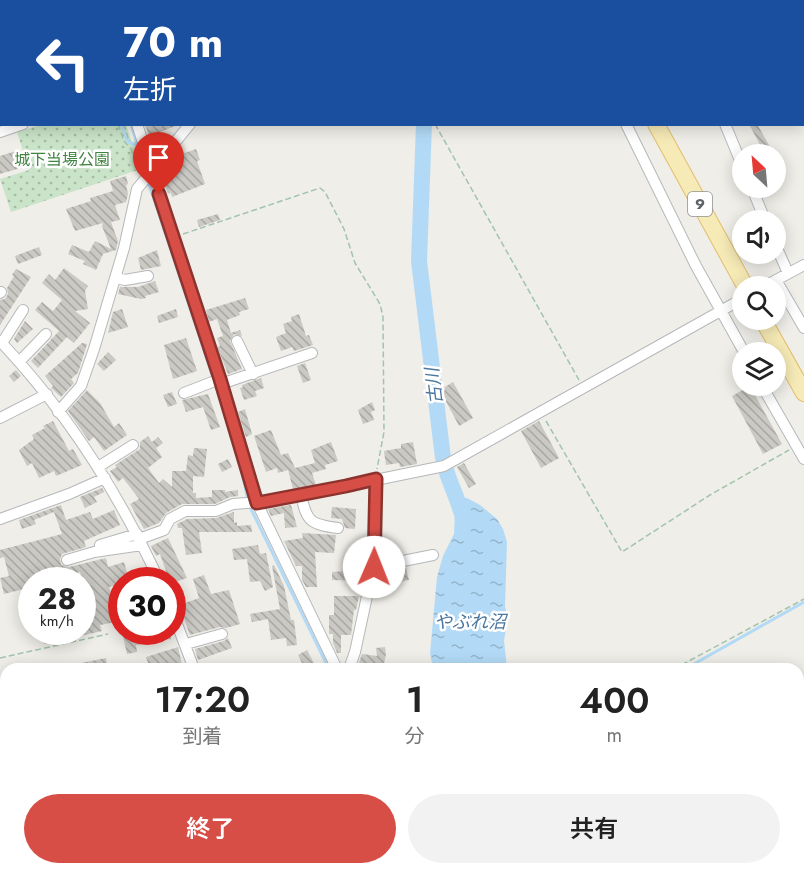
<!DOCTYPE html>
<html lang="ja">
<head>
<meta charset="utf-8">
<style>
	:root { --surface:#fff; --page:#f2f2f2; --text:#222; --muted:#767676; --accent:#d74e47 }
	body { margin:0; font-family:Jost,"Noto Sans JP",sans-serif; background:var(--page); color:var(--text); height:100vh; display:flex; flex-direction:column; font-size:22px; white-space:nowrap }
	* { box-sizing:border-box; margin:0 }
	p { font-size:20px; color:var(--muted) }
	.icon { flex:none; width:33px; height:33px; fill:none; stroke:currentColor; stroke-width:2; stroke-linecap:round; stroke-linejoin:round }
	.map { position:relative; flex:1; overflow:hidden }
	.details { position:absolute; left:0px; top:663px; width:804px; height:212px; display:flex; flex-direction:column; background:var(--surface); border-radius:18px 18px 0 0; box-shadow:0 3px 15px #0003 }
	.details>* { flex:none }
	.guide { position:absolute; left:0px; top:0px; width:804px; height:126px; box-shadow:0 3px 15px #0003; background:#1a4fa0; color:#fff; overflow:hidden }
	.needle { width:39px; rotate:334deg }
	.buttons { position:absolute; left:732px; top:144px; display:grid; gap:12px }
	.buttons a { display:grid; place-items:center; width:54px; height:54px; border-radius:50%; background:var(--surface); box-shadow:0 3px 15px #0003; font-size:30px }
	.speed { position:absolute; left:18px; top:567px; display:flex; gap:12px; font-size:30px; font-weight:700; text-align:center }
	.speed>* { display:grid; place-content:center; width:78px; height:78px; border-radius:50%; background:var(--surface); box-shadow:0 3px 15px #0003; line-height:1 }
	.speed small { font-size:15px; font-weight:400 }
	.speed .limit { border:9px solid #d22; background:#fff; color:#111 }
	.pin { position:absolute; display:grid; place-items:center; width:51px; height:51px; color:#fff; margin:-62px -26px; border-radius:50% 50% 50% 0; rotate:-45deg; box-shadow:0 0 6px #0007 }
	.pin .icon { rotate:45deg }
	.me { position:absolute; width:66px; margin:-33px; rotate:1deg; stroke-linejoin:round; filter:drop-shadow(0 0 4px #0008) }
	.turn { display:flex; align-items:center; gap:21px; height:126px; padding:0 24px; font-size:27px }
	.turn .icon { width:78px; height:78px; stroke-width:2.5 }
	.turn b { display:block; font-size:42px; line-height:51px }
	.eta { display:flex; justify-content:space-evenly; align-items:center; height:102px; text-align:center }
	.eta b { font-size:36px; font-weight:600; line-height:42px }
	.action { display:flex; gap:12px; margin-top:auto; padding:12px 24px }
	.action a { flex:1; height:69px; border-radius:36px; background:var(--accent); color:#fff; font-size:24px; font-weight:600; line-height:69px; text-align:center }
	.action a+a { background:var(--page); color:var(--text) }
	.map>svg:first-child { display:block }
</style>
</head>
<body>
<div class="map">
<svg width="804" height="874" viewBox="0 0 804 874">
	<defs>
		<pattern id="forest-firs" width="22" height="20" patternUnits="userSpaceOnUse" patternTransform="scale(1.5)"><rect width="22" height="20" fill="#c9e4c8"/><path d="M5 1l3.5 6h-7zM16 11l3.5 6h-7z" fill="#a6bca6"/></pattern>
		<pattern id="park-dots" width="8" height="8" patternUnits="userSpaceOnUse" patternTransform="scale(1.5)"><rect width="8" height="8" fill="#c9e4c8"/><path d="M2 2h.1M6 6h.1" fill="none" stroke="#a6bca6" stroke-width="1.8" stroke-linecap="round"/></pattern>
		<pattern id="water-ripples" width="26" height="14" patternUnits="userSpaceOnUse" patternTransform="scale(1.5)"><rect width="26" height="14" fill="#b2daf6"/><path d="M2 4q2-2 4 0t4 0M15 11q2-2 4 0t4 0" fill="none" stroke="#94b4cb"/></pattern>
		<pattern id="building-back-hatch" width="6" height="6" patternUnits="userSpaceOnUse" patternTransform="scale(1.5)"><rect width="6" height="6" fill="#cbc9c4"/><path d="M-1 5l2 2M0 0l6 6M5-1l2 2" fill="none" stroke="#a8a7a3"/></pattern>
	</defs>
	<rect width="100%" height="100%" fill="#f0eee8"/>
	<path fill="url(#forest-firs)" d="M804 850V874H779L785 869 798 868V855Z"/>
	<path fill="url(#park-dots)" d="M40 125H126L141 169 11 212 0 179 29 170 17 132Z"/>
	<path fill="url(#water-ripples)" d="M460 498H467L480 505 497 519 503 529 507 542 505 606 508 620 504 640 507 669H433L430 653 437 577 443 556 454 534 455 514Z"/>
	<g fill="none" stroke-linecap="round" stroke-linejoin="round">
		<path stroke="#b2daf6" stroke-width="3" d="M87 0 88 2
			M121 124 128 142 137 145
			M131 124 146 174
			M148 181 223 408
			M240 463 248 501
			M250 507 329 669
			M685 669 804 602"/>
		<path stroke="#b2daf6" stroke-width="16" d="M414 0 415 2
			M424 124 419 261 443 458C447 481 460 500 464 523"/>
	</g>
	<path fill="url(#building-back-hatch)" d="M145 124H180L158 133 160 138 151 142Z
		M749 124H757L774 154H765Z
		M196 149 200 160 197 161 205 184 172 197 171 193 168 194 161 172 166 166 174 163 173 157Z
		M19 150 24 167 0 174V156Z
		M776 158 786 176 779 180 776 173Z
		M126 176 128 184 126 185 128 194 126 202 115 205 120 220 111 222 118 241 116 250 103 254 96 270 83 264 85 261 68 254 72 245 89 252 95 241 111 249 102 226 103 223 75 231 66 209 91 201 90 198 113 191 110 181Z
		M218 214 220 220 199 227 197 220Z
		M39 247 42 255 18 264 15 256Z
		M157 250 161 266 141 270 138 258Z
		M64 268 88 286 85 291 88 309 75 311 90 323 74 343 67 337 38 368 31 361 59 331 35 310 42 302 53 311 62 300 42 283 49 274 55 280Z
		M16 269 31 277 0 325V300L5 299 8 294 7 288 14 276 12 275Z
		M155 281 159 292 145 296 146 298 141 299 118 294 120 287H138Z
		M245 298 249 309 239 312 240 315 227 320 231 333 240 330 242 336 234 334 230 341 242 369 228 374 217 347 220 346 217 338 223 336 217 319 209 322 206 310Z
		M122 309 128 327 108 333 113 312Z
		M176 309 178 317 159 323 157 316Z
		M299 314 306 336 309 335 313 345 294 351 292 347 281 351 276 337 286 333 283 324 292 321 291 317Z
		M25 321 33 329 17 343 14 339Z
		M186 338 197 371 173 379 164 345Z
		M82 343 87 344 78 373 71 379 74 383 61 397 51 388 53 386 45 376Z
		M108 352 116 360 104 371 97 364Z
		M305 363 311 380 303 383 297 366Z
		M16 370 21 376 14 382 9 376Z
		M261 378 264 388 255 391 257 396 244 400 240 388 243 387 242 385Z
		M453 382 473 418 459 426 440 390Z
		M750 386 782 444 763 454 732 396Z
		M87 390 100 403 114 427 119 423 127 435 104 451 94 437 89 441 68 411Z
		M172 392 177 404 168 407 163 395Z
		M208 394 220 427 211 430 203 407 186 412 182 400Z
		M372 402 375 410 371 412 374 420 363 424 358 410Z
		M245 409 252 434 246 437 238 412Z
		M53 421 69 451 73 449 82 465 56 476 54 471 39 478 32 463 27 466 19 450 34 439 32 435 45 428 43 426Z
		M539 421 559 458 541 468 521 431Z
		M271 430 281 455 288 453 295 468 315 463 311 450 331 442 338 461 325 465 326 469 312 473 316 485 293 489 288 470 278 473 277 468 266 472 254 436Z
		M148 436 152 442 158 437 163 443 156 448 162 457 148 468 159 483 163 479 172 487V471H186L188 455 193 456 194 448 207 449 204 477 193 476V493H196V498L212 497V490H225V492L238 490V496L230 497 215 504H182L166 513 159 523 144 529 130 504 139 499 123 478 118 482 110 471 117 467 115 465 140 449V442Z
		M413 442 417 464 400 467 399 463 386 465 384 451 401 448V444Z
		M228 459 232 467 222 472 218 464Z
		M464 463 476 484 469 488 457 467Z
		M102 488 104 492 94 497 97 502 85 508 80 497Z
		M61 505 66 520 90 512 93 519 114 510 120 525 84 541 86 547 62 554 60 559 61 565 69 567 106 558 108 567 124 562 129 580H122V583L109 587 114 605 122 604V621L100 625 102 631 44 644 41 632H82V615L91 613 80 572 59 578V580H32V587L4 594 0 578 9 576 4 557 0 558V550L62 534 54 512 34 520 36 524 22 529 19 520Z
		M291 505 297 527 285 528 284 513 271 516 268 509Z
		M332 507 356 509 355 529 345 528 342 519 331 518Z
		M234 512V523L237 522V526L251 525 252 532H199L202 553 186 555 182 528H178L177 524 187 519 216 518Z
		M302 533 336 535 334 553 315 552 317 587H306L302 580V566H296L284 541 303 538Z
		M168 538 187 578 172 583V580H169L160 554 156 556 151 546Z
		M258 545 260 554 266 553 273 587 265 591 260 581 250 582 247 559 234 560 232 549Z
		M346 559 360 560 359 573H364L363 581 332 580V572L346 571Z
		M274 565 284 586 291 620H294L297 645 287 646 286 638 271 640 268 619 252 622 250 614 280 609 272 566Z
		M406 568 409 580 399 582 397 570Z
		M204 575 211 594 229 590 240 624 226 628 220 627 190 635 182 613 177 606 199 598 193 579Z
		M334 596H359L356 610H354L351 635H341V653H337L333 643V634H329V615H334Z
		M122 632H169L171 639 136 645 137 652 127 654Z
		M228 638 232 648 198 660 195 649 224 641Z
		M178 647 183 669H150L146 657Z
		M385 647 386 654 383 669 357 668 362 654 377 656 376 648Z
		M307 650 315 665 305 669 298 655Z
		M106 658 107 665 82 669 81 663Z"/>
	<g fill="none" stroke-linecap="round" stroke-linejoin="round">
		<defs>
			<path id="street" d="M81 0V2
				M214 0 215 2
				M560 0 561 2
				M674 0 675 2
				M315 2 317 0
				M137 124 220 379 257 503 337 669
				M626 124 696 266 744 352
				M725 124 742 165
				M0 132 23 124
				M752 188 765 220
				M776 246 788 273
				M116 278 125 280 148 276
				M776 280 804 328
				M765 286 804 265
				M0 293 1 292
				M0 341C67 412 118 492 159 580
				M237 341 253 374
				M2 343 23 310
				M19 362 46 334
				M221 384 312 353
				M762 386 804 459
				M184 393 220 379
				M58 412 81 386 94 349 124 248 137 189 190 124
				M0 418 47 394
				M98 467 133 445
				M301 495C307 523 311 524 338 528
				M0 519 69 494 105 478
				M139 539 164 530 170 519 185 511H216L233 504 273 501 444 466 742 299
				M100 545 137 534
				M67 560 94 552 142 545
				M373 567 433 555
				M118 592 122 590
				M172 611 194 669
				M186 644 222 634
				M349 669 355 652 375 559 376 479
				M0 734 6 748
				M60 868 62 874
				M257 868 259 874"/>
			<path id="primary" d="M586 0 587 2
				M656 124 745 286
				M763 320 804 393"/>
		</defs>
		<use href="#street" stroke="#b5b8bb" stroke-width="12"/>
		<use href="#primary" stroke="#e2be6e" stroke-width="18"/>
		<path stroke="#a1c4ab" stroke-width="1.5" stroke-dasharray="6 3" stroke-linecap="butt" d="M421 0 422 2
			M118 124 124 141 131 149 139 172
			M124 124 129 141
			M435 124 579 380
			M183 234 320 188 325 192 344 229 355 263 380 304 383 317 384 432 377 469
			M546 421 622 552 710 495 789 450
			M0 658 108 634
			M674 669 804 599
			M105 868 106 874
			M471 868 473 874
			M23 874 36 868
			M77 874 95 868"/>
		<use href="#street" stroke="#fff" stroke-width="10"/>
		<use href="#primary" stroke="#f6eab6" stroke-width="16"/>
	</g>
	<g fill="none" stroke-linecap="round" stroke-linejoin="round">
		<defs>
			<path id="route" d="M159 194 220 379 257 503 346 486 376 479 374 567"/>
		</defs>
		<use href="#route" stroke="#8c332e" stroke-width="15"/>
		<use href="#route" stroke="#d74e47" stroke-width="10"/>
	</g>
	<g text-anchor="middle" stroke-width="5" stroke-linejoin="round" paint-order="stroke">
		<rect fill="#fff" stroke="#8f9294" stroke-width="1.5" x="688" y="192" width="24" height="24" rx="4.5"/>
		<g font-size="15" font-weight="bold" fill="#5f6366">
			<text x="700" y="209">9</text>
		</g>
		<g font-size="16" fill="#418442" stroke="#fff">
			<text x="62" y="165">城下当場公園</text>
		</g>
		<g font-size="18" font-style="italic" fill="#4c769f" stroke="#fff">
			<text transform="translate(434 386) rotate(-97)" y="6">古川</text>
			<text x="470" y="628">やぶれ沼</text>
		</g>
	</g>
</svg>
<div class="buttons">
<a><svg class="needle" viewBox="-14 -14 28 28"><path d="M0-13l5 13h-10z" fill="#e53935"/><path d="M0 13l5-13h-10z" fill="#767676"/></svg></a>
<a><svg class="icon" aria-label="sound" viewBox="0 0 24 24"><path d="M4 9h4l5-4v14l-5-4H4zM17 9q2 3 0 6"/></svg></a>
<a><svg class="icon" aria-label="search" viewBox="0 0 24 24"><circle cx="10" cy="10" r="6"/><path d="M15 15l6 6"/></svg></a>
<a><svg class="icon" aria-label="layers" viewBox="0 0 24 24"><path d="M12 4l9 5-9 5-9-5zM3 14l9 5 9-5"/></svg></a>
</div>
<div class="speed"><div>28<small>km/h</small></div><div class="limit">30</div></div>
<div class="pin" style="left:159px;top:194px;background:#d93025"><svg class="icon" aria-label="arrive" viewBox="0 0 24 24"><path d="M6 21V4h12l-3 4 3 4H6"/></svg></div>
<svg class="me" style="left:374px;top:567px" viewBox="-20 -20 40 40"><circle r="19" fill="#fff"/><path d="M0-13L10 11 0 6-10 11z" fill="#d74e47"/></svg>
<div class="guide">
<div class="turn"><svg class="icon" aria-label="left" viewBox="0 0 24 24"><path d="M17 20v-9H6M10 6l-5 5 5 5"/></svg><div><b>70 m</b>左折</div></div>
</div>
<section class="details">
<div class="eta">
<div><b>17:20</b><p>到着</p></div>
<div><b>1</b><p>分</p></div>
<div><b>400</b><p>m</p></div>
</div>
<div class="action"><a>終了</a><a>共有</a></div>
</section>
</div>
</body>
</html>
